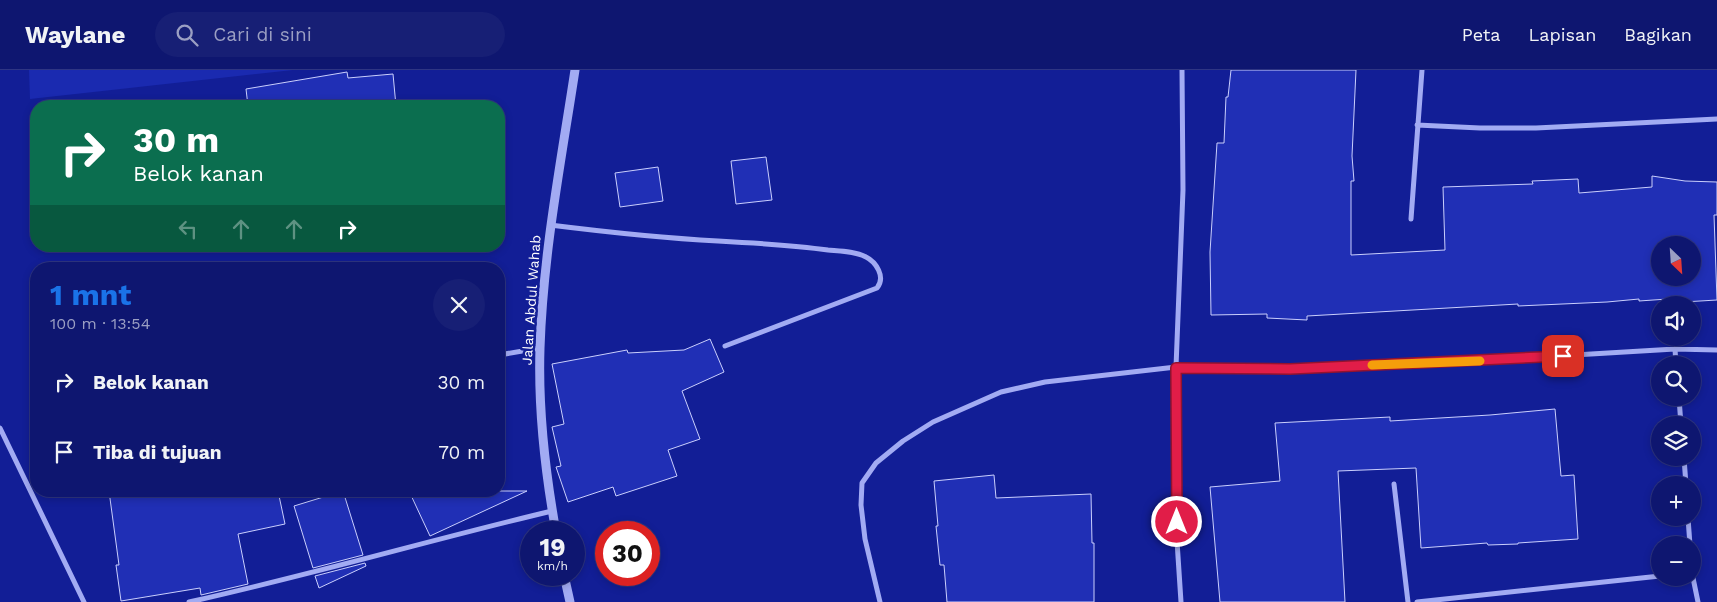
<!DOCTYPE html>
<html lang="id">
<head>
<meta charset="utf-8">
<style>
	:root { --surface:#0e1670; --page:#171f75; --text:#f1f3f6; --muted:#9b9fc3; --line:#2e3583; --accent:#1a73e8 }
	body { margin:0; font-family:"Work Sans",sans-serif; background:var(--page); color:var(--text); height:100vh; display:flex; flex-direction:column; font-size:19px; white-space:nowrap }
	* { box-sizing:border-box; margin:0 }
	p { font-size:16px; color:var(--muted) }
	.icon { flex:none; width:28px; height:28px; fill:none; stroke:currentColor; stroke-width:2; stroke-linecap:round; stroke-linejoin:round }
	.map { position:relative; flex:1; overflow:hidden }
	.drawer { position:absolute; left:30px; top:192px; width:475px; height:235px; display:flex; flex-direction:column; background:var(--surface); border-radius:20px; box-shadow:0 2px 8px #0003,0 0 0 1px var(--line) }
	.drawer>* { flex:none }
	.guide { position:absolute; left:30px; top:30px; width:475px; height:152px; border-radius:20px; box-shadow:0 2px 8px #0003,0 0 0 1px var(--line); background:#0b6e4f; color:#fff; overflow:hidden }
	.needle { width:32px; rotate:155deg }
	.tools { position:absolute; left:1651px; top:166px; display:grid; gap:10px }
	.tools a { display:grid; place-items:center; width:50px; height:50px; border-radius:50%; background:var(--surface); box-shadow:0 2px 8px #0003,0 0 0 1px var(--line); font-size:25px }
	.speed { position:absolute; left:520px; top:451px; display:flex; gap:10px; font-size:25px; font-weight:700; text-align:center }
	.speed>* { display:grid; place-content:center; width:65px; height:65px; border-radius:50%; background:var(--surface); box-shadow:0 2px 8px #0003,0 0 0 1px var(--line); line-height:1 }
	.speed small { font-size:12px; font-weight:400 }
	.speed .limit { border:8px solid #d22; background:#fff; color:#111 }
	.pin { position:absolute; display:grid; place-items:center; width:42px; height:42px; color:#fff; margin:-21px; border-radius:10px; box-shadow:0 2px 8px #0006 }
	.me { position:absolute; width:55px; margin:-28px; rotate:0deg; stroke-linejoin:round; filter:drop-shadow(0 0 4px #0008) }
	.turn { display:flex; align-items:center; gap:18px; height:105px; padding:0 20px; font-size:22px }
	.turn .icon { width:65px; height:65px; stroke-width:2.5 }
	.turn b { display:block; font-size:35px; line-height:42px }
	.lanes { display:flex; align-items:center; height:48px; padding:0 20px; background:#0003; justify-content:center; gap:25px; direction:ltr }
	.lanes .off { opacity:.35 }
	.round { display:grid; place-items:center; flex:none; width:52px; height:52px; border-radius:26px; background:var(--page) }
	.overview { display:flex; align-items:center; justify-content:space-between; height:85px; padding:0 20px }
	h1 { font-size:30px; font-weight:700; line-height:38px; color:var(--accent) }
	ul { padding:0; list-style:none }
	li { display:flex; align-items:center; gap:15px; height:70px; padding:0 20px }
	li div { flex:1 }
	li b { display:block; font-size:19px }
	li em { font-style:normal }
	header { display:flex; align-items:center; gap:30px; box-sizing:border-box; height:70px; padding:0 25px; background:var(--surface); border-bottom:1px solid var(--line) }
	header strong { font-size:24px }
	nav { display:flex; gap:28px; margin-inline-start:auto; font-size:18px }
	.search { width:350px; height:45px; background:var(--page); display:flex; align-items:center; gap:12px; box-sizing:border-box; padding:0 18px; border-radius:28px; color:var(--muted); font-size:19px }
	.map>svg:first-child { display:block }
</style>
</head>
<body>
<header>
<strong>Waylane</strong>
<div class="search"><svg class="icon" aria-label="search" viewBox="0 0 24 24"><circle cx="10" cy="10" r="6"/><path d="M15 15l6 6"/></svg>Cari di sini</div>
<nav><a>Peta</a><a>Lapisan</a><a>Bagikan</a></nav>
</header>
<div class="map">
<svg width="1717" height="532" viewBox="0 0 1717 532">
	<rect width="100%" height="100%" fill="#121e96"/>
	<path fill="#1a2ab0" d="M29 0H293L30 29Z"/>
	<path fill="#202fb5" stroke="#cacffd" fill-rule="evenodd" d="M1231 0H1356L1352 86 1354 111H1351V185L1445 180 1443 117 1533 114 1532 111 1578 109 1579 123 1652 117V106L1685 111 1717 112V145H1714L1717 230 1683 232 1682 228 1639 231V229L1607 232 1518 236V234L1307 246V250L1267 248V244L1211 245 1210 182 1217 73H1224L1226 27H1228ZM1660 175H1692V208H1660Z
		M347 2 348 8 393 4 396 36H248L246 19Z
		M766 87 772 130 736 134 731 91Z
		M658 97 663 131 620 137 615 103Z
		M710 269 724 302 682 321 700 369 668 380 677 406 616 426 613 417 568 432 556 397 561 396 552 357 564 354 552 294 627 280 628 283 684 280Z
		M1555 339 1561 406 1574 405 1578 469 1518 473V474L1488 475 1487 473 1421 478 1416 398 1338 401 1345 532H1220L1210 417 1280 411 1275 353 1390 347V351L1490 345Z
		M994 405 996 428 1091 424 1092 473H1094V532H947L944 495H940L936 456H938L934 411Z
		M109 421H278L285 454 238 464 248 514 201 525 200 518 121 531 116 495H119Z
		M343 421 363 485 313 498 294 436Z
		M409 421H527L430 466Z
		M365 493 366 496 319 518 315 506Z"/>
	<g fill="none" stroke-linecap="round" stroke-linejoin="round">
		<path stroke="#a2abf3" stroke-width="5" d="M1417 55 1480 58H1536L1717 49
			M1411 149 1422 0
			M550 155C606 162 661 168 718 171 755 173 791 175 828 180 840 181 855 181 866 187 876 192 886 207 877 218L725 276
			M1675 279 1676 295
			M499 285 540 278
			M1679 328 1681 355
			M0 358 84 532
			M1684 388 1686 415
			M1394 414 1408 532
			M1688 448 1690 475
			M1692 503 1698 532
			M189 532C311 505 430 470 552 441
			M880 532 865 469 861 435 862 413 876 393 903 371 933 352 1001 322 1045 312 1176 297 1290 299 1489 290 1675 279 1717 280
			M1181 532 1177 471 1176 297 1183 120 1182 0
			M1417 532 1660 506"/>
		<path stroke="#a2abf3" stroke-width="9" d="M556 462C545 401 538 340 540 278 543 184 561 92 575 0
			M564 505 570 532"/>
	</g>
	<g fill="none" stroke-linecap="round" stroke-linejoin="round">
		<defs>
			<path id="route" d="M1177 452 1176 298 1290 299 1563 286"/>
		</defs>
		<use href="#route" stroke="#92132f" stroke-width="12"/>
		<use href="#route" stroke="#e11d48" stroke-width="9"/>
		<path stroke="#f59e0b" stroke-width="9" d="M1372 295 1480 291"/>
	</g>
	<g text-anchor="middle" stroke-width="5" stroke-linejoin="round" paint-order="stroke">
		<g font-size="14" fill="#fff" stroke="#121e96">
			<text transform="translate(531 230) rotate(-86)" y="5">Jalan Abdul Wahab</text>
		</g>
	</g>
</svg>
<div class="tools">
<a><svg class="needle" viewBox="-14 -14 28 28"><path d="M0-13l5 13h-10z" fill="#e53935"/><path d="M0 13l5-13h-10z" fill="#9b9fc3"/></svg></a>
<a><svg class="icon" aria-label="sound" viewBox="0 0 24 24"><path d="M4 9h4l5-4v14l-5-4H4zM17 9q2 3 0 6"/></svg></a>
<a><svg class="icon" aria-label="search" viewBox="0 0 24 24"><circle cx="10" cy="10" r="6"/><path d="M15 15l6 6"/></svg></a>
<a><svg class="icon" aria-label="layers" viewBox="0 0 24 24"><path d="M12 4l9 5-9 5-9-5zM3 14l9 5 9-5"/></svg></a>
<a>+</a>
<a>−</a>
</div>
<div class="speed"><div>19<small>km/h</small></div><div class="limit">30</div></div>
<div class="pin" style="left:1563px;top:286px;background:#d93025"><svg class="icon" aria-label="arrive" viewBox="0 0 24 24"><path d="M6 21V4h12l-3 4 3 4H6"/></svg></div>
<svg class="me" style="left:1177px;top:452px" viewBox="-20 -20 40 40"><circle r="17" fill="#e11d48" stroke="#fff" stroke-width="3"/><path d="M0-11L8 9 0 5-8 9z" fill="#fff"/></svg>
<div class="guide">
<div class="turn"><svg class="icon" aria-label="right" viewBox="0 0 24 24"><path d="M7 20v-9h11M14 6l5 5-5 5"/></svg><div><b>30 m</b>Belok kanan</div></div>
<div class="lanes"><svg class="icon off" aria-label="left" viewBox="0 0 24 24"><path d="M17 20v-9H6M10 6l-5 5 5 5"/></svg><svg class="icon off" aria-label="ahead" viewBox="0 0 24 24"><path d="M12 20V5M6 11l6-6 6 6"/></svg><svg class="icon off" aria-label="ahead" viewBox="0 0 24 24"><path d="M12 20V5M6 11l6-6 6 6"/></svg><svg class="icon" aria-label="right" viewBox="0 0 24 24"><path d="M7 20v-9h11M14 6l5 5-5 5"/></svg></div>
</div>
<section class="drawer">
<div class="overview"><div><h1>1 mnt</h1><p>100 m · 13:54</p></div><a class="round"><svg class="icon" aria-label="close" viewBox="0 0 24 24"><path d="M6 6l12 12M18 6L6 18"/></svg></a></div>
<ul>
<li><svg class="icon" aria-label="right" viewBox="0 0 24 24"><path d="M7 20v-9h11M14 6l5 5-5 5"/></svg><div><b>Belok kanan</b></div><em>30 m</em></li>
<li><svg class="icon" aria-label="arrive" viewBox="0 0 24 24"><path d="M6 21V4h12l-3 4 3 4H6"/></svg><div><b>Tiba di tujuan</b></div><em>70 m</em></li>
</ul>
</section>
</div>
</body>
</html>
